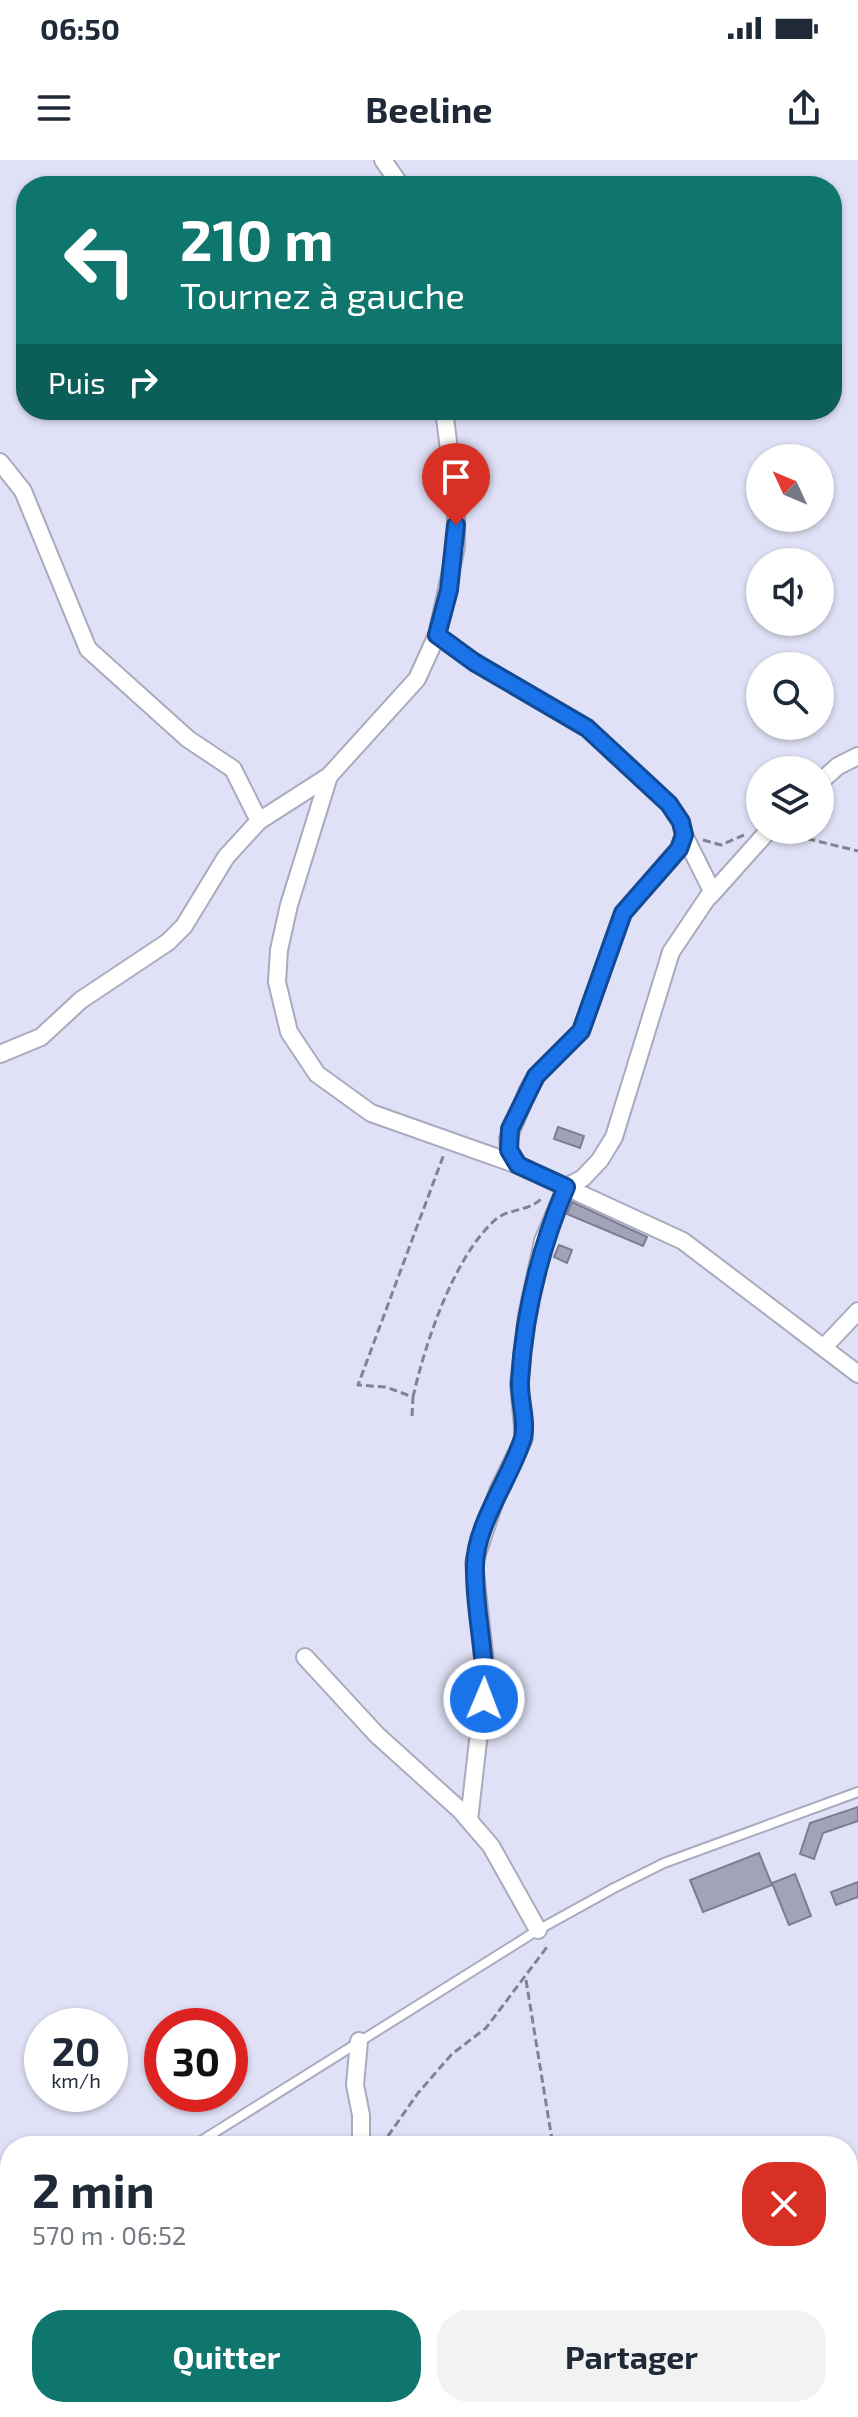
<!DOCTYPE html>
<html lang="fr">
<head>
<meta charset="utf-8">
<style>
	:root { --surface:#fff; --page:#f2f2f3; --text:#1f2937; --muted:#747a83; --accent:#0f766e }
	body { margin:0; font-family:"Exo 2",sans-serif; background:var(--page); color:var(--text); height:100vh; display:flex; flex-direction:column; font-size:30px; white-space:nowrap }
	* { box-sizing:border-box; margin:0 }
	p { font-size:26px; color:var(--muted) }
	.icon { flex:none; width:44px; height:44px; fill:none; stroke:currentColor; stroke-width:2; stroke-linecap:round; stroke-linejoin:round }
	.map { position:relative; flex:1; overflow:hidden }
	.details { position:absolute; left:0px; top:1976px; width:858px; height:282px; display:flex; flex-direction:column; background:var(--surface); border-radius:32px 32px 0 0; box-shadow:0 2px 6px #0004 }
	.details>* { flex:none }
	.banner { position:absolute; left:16px; top:16px; width:826px; height:244px; border-radius:32px; box-shadow:0 2px 6px #0004; background:#0f766e; color:#fff; overflow:hidden }
	.needle { width:52px; rotate:314deg }
	.fabs { position:absolute; left:746px; top:284px; display:grid; gap:16px }
	.fabs a { display:grid; place-items:center; width:88px; height:88px; border-radius:50%; background:var(--surface); box-shadow:0 2px 6px #0004; font-size:40px }
	.speed { position:absolute; left:24px; top:1848px; display:flex; gap:16px; font-size:40px; font-weight:700; text-align:center }
	.speed>* { display:grid; place-content:center; width:104px; height:104px; border-radius:50%; background:var(--surface); box-shadow:0 2px 6px #0004; line-height:1 }
	.speed small { font-size:20px; font-weight:400 }
	.speed .limit { border:12px solid #d22; background:#fff; color:#111 }
	.pin { position:absolute; display:grid; place-items:center; width:68px; height:68px; color:#fff; margin:-82px -34px; border-radius:50% 50% 50% 0; rotate:-45deg; box-shadow:0 0 8px #0007 }
	.pin .icon { rotate:45deg }
	.me { position:absolute; width:88px; margin:-44px; rotate:1deg; stroke-linejoin:round; filter:drop-shadow(0 0 6px #0008) }
	.turn { display:flex; align-items:center; gap:28px; height:168px; padding:0 32px; font-size:36px }
	.turn .icon { width:104px; height:104px; stroke-width:2.5 }
	.turn b { display:block; font-size:56px; line-height:68px }
	.then { display:flex; align-items:center; height:76px; padding:0 32px; background:#0003; gap:16px; font-size:30px }
	.round { display:grid; place-items:center; flex:none; width:84px; height:84px; border-radius:32px; background:var(--page) }
	.summary { display:flex; align-items:center; justify-content:space-between; height:136px; padding:0 32px }
	h1 { font-size:48px; font-weight:700; line-height:60px }
	.button { display:flex; gap:16px; margin-top:auto; padding:16px 32px }
	.button a { flex:1; height:92px; border-radius:32px; background:var(--accent); color:#fff; font-size:32px; font-weight:700; line-height:92px; text-align:center }
	.button a+a { background:var(--page); color:var(--text) }
	.status { display:flex; justify-content:space-between; align-items:center; height:56px; padding:0 40px; background:var(--surface); direction:ltr }
	.status svg { height:22px; fill:currentColor }
	header { display:flex; justify-content:space-between; align-items:center; height:104px; padding:0 32px; background:var(--surface); font-size:36px; font-weight:700 }
	.map>svg:first-child { display:block }
</style>
</head>
<body>
<div class="status"><b>06:50</b><svg viewBox="0 0 49 12"><path d="M0 12V9h3v3zM5 12V6h3v6zM10 12V3h3v9zM15 12V0h3v12zM26 1h20v11H26zM47 4h2v5h-2z"/></svg></div>
<header><svg class="icon" aria-label="menu" viewBox="0 0 24 24"><path d="M4 6h16M4 12h16M4 18h16"/></svg>Beeline<svg class="icon" aria-label="share" viewBox="0 0 24 24"><path d="M12 15V3M7 8l5-5 5 5M5 13v7h14v-7"/></svg></header>
<div class="map">
<svg width="858" height="2257" viewBox="0 0 858 2257">
	<rect width="100%" height="100%" fill="#e0e1f6"/>
	<path fill="#a2a3b7" stroke="#7c7d90" stroke-width="2" d="M558 967 584 976 580 988 554 979Z
		M572 1042 647 1077 643 1086 567 1054Z
		M559 1085 572 1090 567 1103 554 1097Z
		M858 1647V1661L823 1673 814 1699 800 1694 810 1663Z
		M759 1693 772 1725 703 1752 690 1720Z
		M795 1714 811 1756 789 1765 772 1723Z
		M858 1722V1737L836 1745 831 1732Z"/>
	<g fill="none" stroke-linecap="round" stroke-linejoin="round">
		<defs>
			<path id="service" d="M193 1986 538 1770 614 1728 664 1703 858 1632
				M0 2110 10 2104"/>
			<path id="minor" d="M383 0 401 26
				M0 302 23 331 88 489 188 579 233 609 259 661
				M437 475 474 502 587 568 669 644 681 662 684 675 712 731 671 792 614 977 600 1000 583 1018 566 1027 543 1081 527 1155 519 1224 524 1278 498 1331 474 1403 486 1511 469 1660
				M329 616 289 745 279 790 277 822 289 872 317 914 371 953 518 1005 683 1081 858 1214
				M820 622 838 606 858 596
				M710 736 769 670
				M0 894 41 877 81 840 168 782 184 766 226 697 259 661 329 616 417 519 437 475 456 387V344L444 250
				M518 1005 509 990 508 979 528 930 536 916 581 871 623 753 679 689 684 675
				M825 1186 858 1151
				M305 1497 377 1575 460 1650 491 1686 538 1770
				M359 1881 355 1925 361 1955V1986
				M848 2062 858 2060
				M277 2257 309 2248"/>
		</defs>
		<use href="#service" stroke="#aaaabf" stroke-width="12"/>
		<use href="#minor" stroke="#aaaabf" stroke-width="20"/>
		<path stroke="#828391" stroke-width="3" stroke-dasharray="8 4" stroke-linecap="butt" d="M784 673 858 691
			M703 680 721 685 744 675
			M413 1237C425 1184 453 1098 495 1060 508 1048 530 1052 543 1037
			M412 1256 413 1237 386 1227 358 1225 444 994
			M526 1820 553 1986
			M381 1986 418 1933 452 1894 486 1868 547 1787 545 1784"/>
		<use href="#service" stroke="#fff" stroke-width="8"/>
		<use href="#minor" stroke="#fff" stroke-width="16"/>
	</g>
	<g fill="none" stroke-linecap="round" stroke-linejoin="round">
		<defs>
			<path id="route" d="M456 365 449 430 437 475 474 502 587 568 669 644 681 662 684 675 679 689 623 753 581 871 536 916 510 969 509 990 518 1005 566 1027C540 1089 524 1153 520 1221 519 1240 528 1264 522 1281 510 1318 475 1366 475 1406 474 1451 487 1494 484 1539"/>
		</defs>
		<use href="#route" stroke="#114b97" stroke-width="20"/>
		<use href="#route" stroke="#1a73e8" stroke-width="14"/>
	</g>
</svg>
<div class="fabs">
<a><svg class="needle" viewBox="-14 -14 28 28"><path d="M0-13l5 13h-10z" fill="#e53935"/><path d="M0 13l5-13h-10z" fill="#747a83"/></svg></a>
<a><svg class="icon" aria-label="sound" viewBox="0 0 24 24"><path d="M4 9h4l5-4v14l-5-4H4zM17 9q2 3 0 6"/></svg></a>
<a><svg class="icon" aria-label="search" viewBox="0 0 24 24"><circle cx="10" cy="10" r="6"/><path d="M15 15l6 6"/></svg></a>
<a><svg class="icon" aria-label="layers" viewBox="0 0 24 24"><path d="M12 4l9 5-9 5-9-5zM3 14l9 5 9-5"/></svg></a>
</div>
<div class="speed"><div>20<small>km/h</small></div><div class="limit">30</div></div>
<div class="pin" style="left:456px;top:365px;background:#d93025"><svg class="icon" aria-label="arrive" viewBox="0 0 24 24"><path d="M6 21V4h12l-3 4 3 4H6"/></svg></div>
<svg class="me" style="left:484px;top:1539px" viewBox="-20 -20 40 40"><circle r="17" fill="#1a73e8" stroke="#fff" stroke-width="3"/><path d="M0-11L8 9 0 5-8 9z" fill="#fff"/></svg>
<div class="banner">
<div class="turn"><svg class="icon" aria-label="left" viewBox="0 0 24 24"><path d="M17 20v-9H6M10 6l-5 5 5 5"/></svg><div><b>210 m</b>Tournez à gauche</div></div>
<div class="then">Puis<svg class="icon" aria-label="right" viewBox="0 0 24 24"><path d="M7 20v-9h11M14 6l5 5-5 5"/></svg></div>
</div>
<section class="details">
<div class="summary"><div><h1>2 min</h1><p>570 m · 06:52</p></div><a class="round" style="background:#d93025;color:#fff"><svg class="icon" aria-label="close" viewBox="0 0 24 24"><path d="M6 6l12 12M18 6L6 18"/></svg></a></div>
<div class="button"><a>Quitter</a><a>Partager</a></div>
</section>
</div>
</body>
</html>
